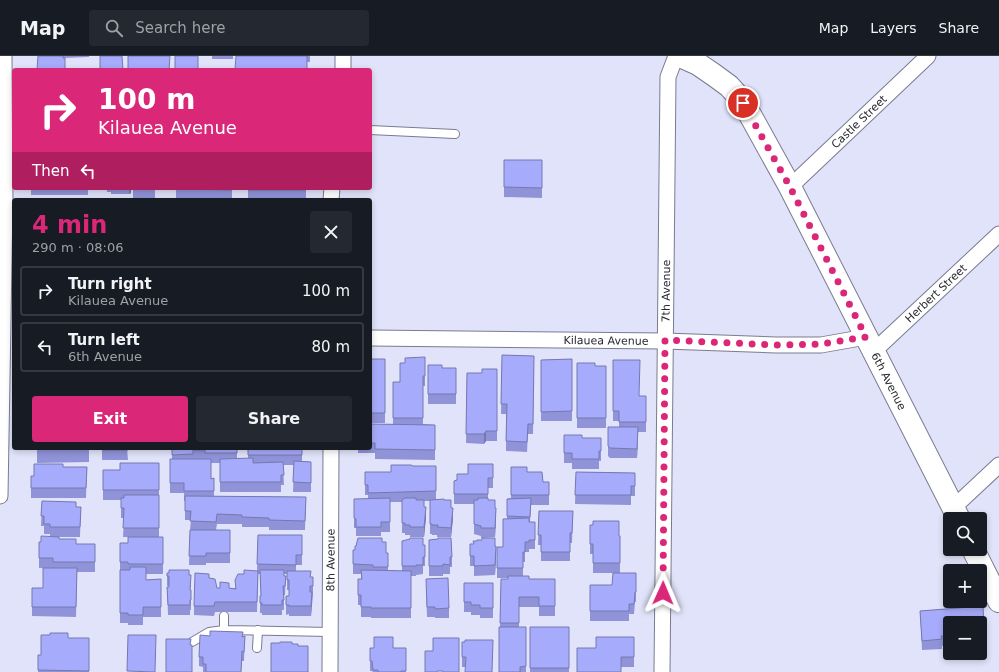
<!DOCTYPE html>
<html lang="en">
<head>
<meta charset="utf-8">
<style>
	:root { --surface:#171b24; --page:#242831; --text:#f1f3f6; --muted:#9ea1a6; --line:#363941; --accent:#db2777 }
	body { margin:0; font-family:"DejaVu Sans",sans-serif; background:var(--page); color:var(--text); height:100vh; display:flex; flex-direction:column; font-size:15px; white-space:nowrap }
	* { box-sizing:border-box; margin:0 }
	p { font-size:13px; color:var(--muted) }
	.icon { flex:none; width:22px; height:22px; fill:none; stroke:currentColor; stroke-width:2; stroke-linecap:round; stroke-linejoin:round }
	.map { position:relative; flex:1; overflow:hidden }
	.sheet { position:absolute; left:12px; top:142px; width:360px; height:252px; display:flex; flex-direction:column; background:var(--surface); border-radius:4px; box-shadow:0 2px 6px #0003 }
	.sheet>* { flex:none }
	.top-card { position:absolute; left:12px; top:12px; width:360px; height:122px; border-radius:4px; box-shadow:0 2px 6px #0003; background:#db2777; color:#fff; overflow:hidden }
	.tools { position:absolute; left:943px; top:456px; display:grid; gap:8px }
	.tools a { display:grid; place-items:center; width:44px; height:44px; border-radius:4px; background:var(--surface); box-shadow:0 2px 6px #0003; font-size:20px }
	.pin { position:absolute; display:grid; place-items:center; width:34px; height:34px; color:#fff; margin:-17px; border:2px solid #fff; border-radius:50%; box-shadow:0 1px 4px #0007 }
	.me { position:absolute; width:44px; margin:-22px; rotate:1deg; stroke-linejoin:round; filter:drop-shadow(0 0 3px #0008) }
	.turn { display:flex; align-items:center; gap:14px; height:84px; padding:0 20px; font-size:18px }
	.turn .icon { width:52px; height:52px; stroke-width:2.5 }
	.turn b { display:block; font-size:28px; line-height:34px }
	.then { display:flex; align-items:center; height:38px; padding:0 20px; background:#0003; gap:8px; font-size:15px }
	.round { display:grid; place-items:center; flex:none; width:42px; height:42px; border-radius:4px; background:var(--page) }
	.headline { display:flex; align-items:center; justify-content:space-between; height:68px; padding:0 20px }
	h1 { font-size:24px; font-weight:700; line-height:30px; color:var(--accent) }
	.primary-button { display:flex; gap:8px; margin-top:auto; padding:8px 20px }
	.primary-button a { flex:1; height:46px; border-radius:4px; background:var(--accent); color:#fff; font-size:16px; font-weight:700; line-height:46px; text-align:center }
	.primary-button a+a { background:var(--page); color:var(--text) }
	ul { padding:0; list-style:none }
	li { display:flex; align-items:center; gap:12px; height:50px; margin:0 8px 6px; padding:0 12px; border:2px solid var(--line); border-radius:4px }
	li div { flex:1 }
	li b { display:block; font-size:15px }
	li em { font-style:normal }
	header { display:flex; align-items:center; gap:24px; box-sizing:border-box; height:56px; padding:0 20px; background:var(--surface); border-bottom:1px solid var(--line) }
	header strong { font-size:19px }
	nav { display:flex; gap:22px; margin-inline-start:auto; font-size:14px }
	.search { width:280px; height:36px; background:var(--page); display:flex; align-items:center; gap:10px; box-sizing:border-box; padding:0 14px; border-radius:4px; color:var(--muted); font-size:15px }
	.map>svg:first-child { display:block }
</style>
</head>
<body>
<header>
<strong>Map</strong>
<div class="search"><svg class="icon" aria-label="search" viewBox="0 0 24 24"><circle cx="10" cy="10" r="6"/><path d="M15 15l6 6"/></svg>Search here</div>
<nav><a>Map</a><a>Layers</a><a>Share</a></nav>
</header>
<div class="map">
<svg width="999" height="616" viewBox="0 0 999 616">
	<rect width="100%" height="100%" fill="#e1e3fa"/>
	<g fill="none" stroke-linecap="round" stroke-linejoin="round">
		<defs>
			<path id="lane" d="M370 74 455 78
				M224 574V560
				M192 586 209 576 224 574 330 576
				M257 592 258 574"/>
			<g id="street">
				<path d="M343 14V0"/>
				<path id="s1" d="M790 131 928 0"/>
				<path d="M331 144 332 132"/>
				<path id="s2" d="M370 282 665 285 776 289H821L866 281"/>
				<path id="s3" d="M873 296 999 178"/>
				<path d="M0 440 5 147 4 0"/>
				<path d="M953 452 999 409"/>
				<path id="s4" d="M330 616 331 392"/>
				<path id="s5" d="M662 616 668 21 676 0"/>
			</g>
			<g id="secondary">
				<path id="s6" d="M680 0 698 8 714 19 729 30 738 40 748 55 790 131 959 463"/>
				<path d="M973 493 999 545"/>
			</g>
		</defs>
		<use href="#lane" stroke="#7a7b90" stroke-width="10"/>
		<use href="#street" stroke="#7a7b90" stroke-width="17"/>
		<use href="#secondary" stroke="#7a7b90" stroke-width="24"/>
		<use href="#lane" stroke="#fff" stroke-width="8"/>
		<use href="#street" stroke="#fff" stroke-width="15"/>
		<use href="#secondary" stroke="#fff" stroke-width="22"/>
	</g>
	<path fill="#9093d8" d="M38 0H89V1L63 2Z
		M212 0H233V3H212Z
		M236 0H310V6H307Z
		M504 104H542V142L504 141Z
		M31 132H88V139H31Z
		M107 132H131V137L129 138H111V136H107Z
		M133 132H155V142H133Z
		M176 132H232V144L176 142Z
		M248 132H306V143H248Z
		M502 299 534 300 533 378H528L527 396 506 395V358H501Z
		M425 301V330H423V368L435 369V404L375 403V397H358V392H370V368H393V326H400L405 307Z
		M370 303H385V367H370Z
		M572 303V365H541V304Z
		M613 304 639 340H646V376H638L637 402H610L608 400V371H619V365H613Z
		M577 307 595 310H606V372H577Z
		M428 309 442 312H456V348H428Z
		M497 313V385H486L484 388 466 387 467 317H482Z
		M564 379 582 382H601V405H599V413H572V407H564Z
		M37 392H89V406L37 407Z
		M102 392H127L128 404H102Z
		M172 392H237V403H248V392H302V405L311 406V436H293L294 409H283L284 429H281V436H220V407H211V423L214 422V440L306 441 305 474H269V471H242V468H217L216 474H230V507H206V509H189L190 474 191 464H185V445H184V437H170V403H172Z
		M159 407V481H163V518H146V524L161 523V561H143V569H128V567H120V487H128V481H123L124 462H121V444H103V414H120Z
		M493 408V432H488V444L495 452 496 462 495 481 481 482V480L474 478V448H454V425L468 418Z
		M413 410H436V443L444 444 451 452 453 462 451 481H437V479H432V478H430V445H424V451L426 461 424 481H410V479H405V477H402V446H390V476H381V480H356V472H354V443H368V439H365V416H391Z
		M63 411H87L86 442H31V420H34Z
		M511 411 527 416 543 426H549V449H531L530 466H535V493H529V496H525V506H523V520L529 523H555V560H539V551H519V571H526V616H499L500 571 501 523H508V522H497V491H503L507 463V443L511 442Z
		M576 416 635 417V440H631V449L575 448Z
		M42 445 76 451H81L80 481H59V483L76 488H95V516H77L76 561 32 560V551L43 532V512H39V486H41L50 481V478H44V470H41Z
		M539 455H573L572 487H570V505H541V489H538Z
		M590 469 619 480H620V517H593V498H590Z
		M258 479H302V509H296V515L311 521H313V539L311 560H289V558L286 559V540H289V534H287V518H284V520H286L285 539H284V554H282V559H262V557H260V540H261L260 518H258L257 556H215L214 560 194 559V550L209 522 217 532H235L244 518 257 515Z
		M429 484 452 501V511H450V518H443V520H429Z
		M402 485 423 489 425 499V510H423V518L416 519V520H411V562H371V561H361V549H358V523H361V518H353V494H355L382 486 386 497H388V514L402 515Z
		M470 488 495 490 496 500 495 519 474 520V510H470Z
		M167 517 191 529 190 534H191V554H190V559H168L167 531H169V530H167Z
		M636 517V546H635L634 558H629V565H590V529H612Z
		M464 527H493V562H480V559H471V556H464Z
		M426 533 449 552V562H435V561H427Z
		M983 550 984 582H980V567H950V590H942V593L922 594 920 555Z
		M530 571H569V616H530Z
		M245 580 244 605H242L241 616H203V611L199 610V601L243 581Z
		M634 581V611H621V616H577L596 592Z
		M68 582H89V616H38V599H41Z
		M462 586H465L466 611H462Z
		M370 592H406V616H373L372 615H370Z"/>
	<path fill="#7578b0" d="M129 132H131V137L129 138Z
		M638 371V381L637 402V393Z
		M486 375V385L484 388V378Z
		M426 451V461L424 481V471Z
		M453 452V462L451 481V472Z
		M496 452V462L495 481V472Z
		M496 490V500L495 519V509Z
		M312 536V545L311 560V550Z"/>
	<path fill="#a7abfb" stroke="#7578b0" d="M38 0H63V2H65V14H37Z
		M100 0H122L123 14H100Z
		M128 0H170L169 14H128Z
		M175 0H198V14H175Z
		M236 0H307V14H235Z
		M504 104H542V132L504 131Z
		M176 132H232V134L176 133Z
		M248 132H306V134H248Z
		M502 299 534 300 533 368H528L527 386 506 385 507 348H501Z
		M425 301V320H423V362H393V326H400V307H405V302Z
		M370 303H385V357H370Z
		M572 303V355L541 356V304Z
		M613 304H640L639 340H646V366H619V355H613Z
		M577 307H595V310H606V362H577Z
		M428 309H442V312H456V338H428Z
		M482 313H497V375H486L484 378H466L467 317H482Z
		M370 368 435 369V394L375 393V387H370Z
		M608 371H638L637 393 610 392 608 390Z
		M564 379H582V382H601V395H599V403H572V397H564Z
		M102 392H127L128 394H102Z
		M172 392H237V397H205V394H193V398L172 399Z
		M248 392H302V399H248Z
		M253 402V407L283 406 284 419H281V426H220V403Z
		M170 403H211V423L214 422V435H184V427H170Z
		M294 405 311 406V427L293 426Z
		M120 407H159V434H103V414H120Z
		M34 408H63V411H87L86 432H31V420H34Z
		M468 408H493V422H488V438H454V425L457 424V418H468Z
		M391 409H411L413 410H436V435L368 437V429H365V416H391Z
		M511 411H527V416H542L543 426H549V439H511Z
		M576 416 635 417V430H631V439H575Z
		M124 439H159V472H123L124 452H121V442H124Z
		M185 440 306 441 305 465 269 464V462L242 461V459L217 458 216 466 190 465 191 455H185Z
		M390 442V466H381V471H356V463L354 462V443Z
		M405 442H416V444H424V451H426L424 471H410V469H405V467H402V444Z
		M478 442H488V444H495V452H496L495 472H481V470L474 468V444H478Z
		M531 442 530 461 507 460V443Z
		M444 443V444H451V452H453L451 472 437 471 438 469H432V468H430V444Z
		M42 445 76 446V451H81L80 471H50V468H44V460H41Z
		M539 455H573L572 477H570V496H541V479H538Z
		M529 462V466H535V484H529V486H525V496H523V512H497V491H503V463Z
		M593 465H619V480H620V507H593V488H590V469H593Z
		M190 474H230V497H206V500H189Z
		M258 479H302V499H296V509L257 508Z
		M41 480 59 481V483H76V488H95V506H53V502H39V486H41Z
		M128 481H163V508H128V506H120V487H128Z
		M358 482H382V486H386V497H388V511H373V509L353 508V494H355V490H356Z
		M410 482H423V489H425V501H423V509H416V510H402V485L410 483Z
		M438 482H451L452 501H450V509L443 508V510H429V484L438 483Z
		M482 482H495V490H496L495 509 474 510V500H470V488H474L473 485H477V484H482Z
		M130 511H146V524L161 523V551H143V559H128V557H120V514H130Z
		M43 512H77L76 551H32V532H43Z
		M169 514H189V519H191L190 534H191V544H190V549H168L167 531H169V520H167V517H169Z
		M244 514 258 515 257 546H215L214 550H194L195 517 209 518V522L215 523 217 532H220V526L229 527V532L236 533 235 524 238 518H244Z
		M260 514H284V520H286L285 530H283L284 544H282V549H262V547H260V540H261Z
		M361 514 411 515V552H371V551H361V539H358V523H362Z
		M287 515H311L310 521H313V530H310V536H312L311 550H289V549H286V540H289V524H287Z
		M613 517H636V536H635L634 548H629V555H590V529H612Z
		M508 520H529V523H555V550H539V541H519V567H500L501 523H508Z
		M448 522 449 552 435 553V551H427L426 523Z
		M464 527H493V552H480V549H471V546H464Z
		M983 550 984 572H980V567H950V580H941L942 583 922 585 920 555Z
		M499 571H526V610L520 611V616H499Z
		M530 571H569V612H530Z
		M210 575 243 576 242 581 245 580 244 596 242 595 241 616H206V608H203V601H199L200 579 210 580Z
		M50 577H68V582H89V615L38 614V599H41V579H50Z
		M128 579H156L155 616 127 615Z
		M374 581H393V592H406V615H401V616H378V614H373L372 605H370V592H374Z
		M596 581H634V601H621V616H577V592H596Z
		M433 582H459V616H443V615H437V616H425V595H433Z
		M166 583H191L190 589H192V616H166Z
		M465 584H493L492 616H465L466 601H462V586H465Z
		M280 586H292V588H298V590H308V616H271V587H280Z"/>
	<g fill="none" stroke-linecap="round" stroke-linejoin="round">
		<path stroke="#db2777" stroke-width="7" stroke-dasharray="0 12.6" d="M663 537 665 284 776 289 821 288 866 281 790 131 743 47"/>
	</g>
	<g text-anchor="middle" stroke-width="3.5" stroke-linejoin="round" paint-order="stroke">
		<g font-size="11" fill="#282931" stroke="#f0f1ff">
			<text dy="4" stroke="none"><textPath href="#s1" startOffset="95">Castle Street</textPath></text>
			<text dy="4" stroke="none"><textPath href="#s5" startOffset="381">7th Avenue</textPath></text>
			<text dy="4" stroke="none"><textPath href="#s3" startOffset="86">Herbert Street</textPath></text>
			<text dy="4" stroke="none"><textPath href="#s2" startOffset="236">Kilauea Avenue</textPath></text>
			<text dy="4" stroke="none"><textPath href="#s6" startOffset="394">6th Avenue</textPath></text>
			<text dy="4" stroke="none"><textPath href="#s4" startOffset="112">8th Avenue</textPath></text>
		</g>
	</g>
</svg>
<div class="tools">
<a><svg class="icon" aria-label="search" viewBox="0 0 24 24"><circle cx="10" cy="10" r="6"/><path d="M15 15l6 6"/></svg></a>
<a>+</a>
<a>−</a>
</div>
<div class="pin" style="left:743px;top:47px;background:#d93025"><svg class="icon" aria-label="arrive" viewBox="0 0 24 24"><path d="M6 21V4h12l-3 4 3 4H6"/></svg></div>
<svg class="me" style="left:663px;top:537px" viewBox="-20 -20 40 40"><path d="M0-17L14 15 0 8-14 15z" fill="#db2777" stroke="#fff" stroke-width="4"/></svg>
<div class="top-card">
<div class="turn"><svg class="icon" aria-label="right" viewBox="0 0 24 24"><path d="M7 20v-9h11M14 6l5 5-5 5"/></svg><div><b>100 m</b>Kilauea Avenue</div></div>
<div class="then">Then<svg class="icon" aria-label="left" viewBox="0 0 24 24"><path d="M17 20v-9H6M10 6l-5 5 5 5"/></svg></div>
</div>
<section class="sheet">
<div class="headline"><div><h1>4 min</h1><p>290 m · 08:06</p></div><a class="round"><svg class="icon" aria-label="close" viewBox="0 0 24 24"><path d="M6 6l12 12M18 6L6 18"/></svg></a></div>
<ul>
<li><svg class="icon" aria-label="right" viewBox="0 0 24 24"><path d="M7 20v-9h11M14 6l5 5-5 5"/></svg><div><b>Turn right</b><p>Kilauea Avenue</p></div><em>100 m</em></li>
<li><svg class="icon" aria-label="left" viewBox="0 0 24 24"><path d="M17 20v-9H6M10 6l-5 5 5 5"/></svg><div><b>Turn left</b><p>6th Avenue</p></div><em>80 m</em></li>
</ul>
<div class="primary-button"><a>Exit</a><a>Share</a></div>
</section>
</div>
</body>
</html>
